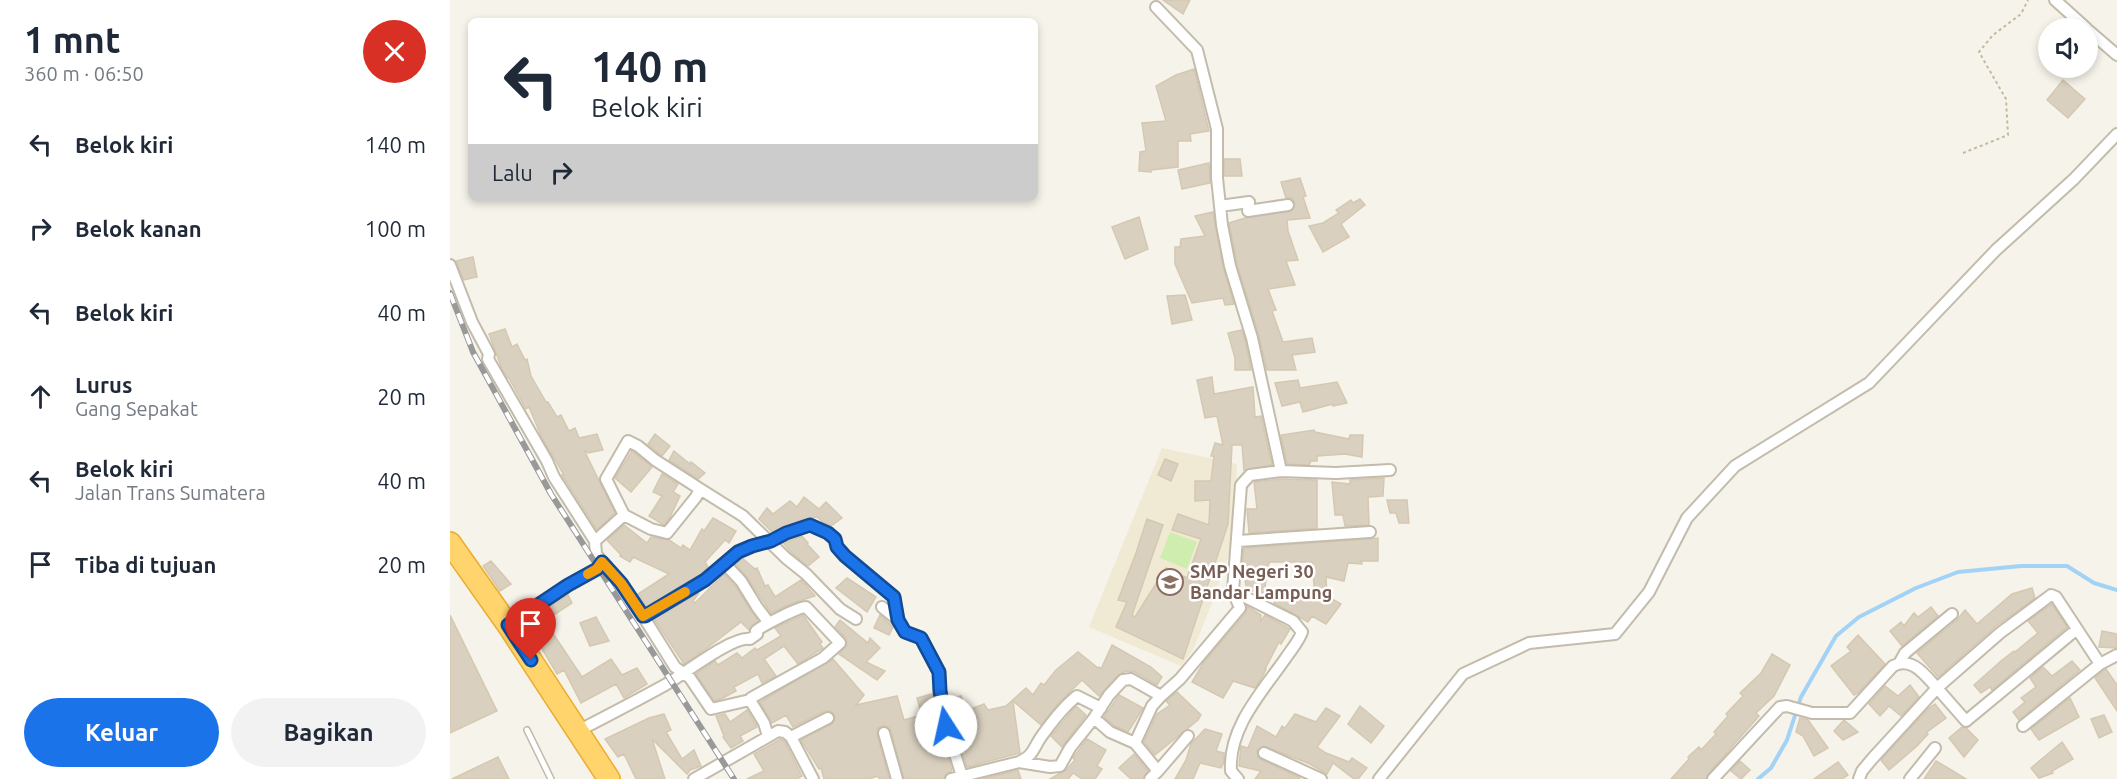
<!DOCTYPE html>
<html lang="id">
<head>
<meta charset="utf-8">
<style>
	:root { --surface:#fff; --page:#f2f2f3; --text:#1f2937; --muted:#747a83; --accent:#1a73e8 }
	body { margin:0; font-family:Ubuntu,sans-serif; background:var(--page); color:var(--text); height:100vh; display:flex; flex-direction:column; font-size:22px; white-space:nowrap }
	* { box-sizing:border-box; margin:0 }
	p { font-size:20px; color:var(--muted) }
	.icon { flex:none; width:33px; height:33px; fill:none; stroke:currentColor; stroke-width:2; stroke-linecap:round; stroke-linejoin:round }
	.map { position:relative; flex:1; overflow:hidden }
	.panel { display:flex; flex-direction:column; background:var(--surface); width:450px }
	.panel>* { flex:none }
	.hud { position:absolute; left:18px; top:18px; width:570px; height:183px; border-radius:9px; box-shadow:0 3px 9px #0003; background:#fff; color:var(--text); overflow:hidden }
	.buttons { position:absolute; left:1588px; top:18px; display:grid; gap:12px }
	.buttons a { display:grid; place-items:center; width:60px; height:60px; border-radius:50%; background:var(--surface); box-shadow:0 3px 9px #0003; font-size:30px }
	.pin { position:absolute; display:grid; place-items:center; width:51px; height:51px; color:#fff; margin:-62px -26px; border-radius:50% 50% 50% 0; rotate:-45deg; box-shadow:0 0 6px #0007 }
	.pin .icon { rotate:45deg }
	.me { position:absolute; width:66px; margin:-33px; rotate:350deg; stroke-linejoin:round; filter:drop-shadow(0 0 4px #0008) }
	.turn { display:flex; align-items:center; gap:21px; height:126px; padding:0 24px; font-size:27px }
	.turn .icon { width:78px; height:78px; stroke-width:2.5 }
	.turn b { display:block; font-size:42px; line-height:51px }
	.then { display:flex; align-items:center; height:57px; padding:0 24px; background:#0003; gap:12px; font-size:22px }
	.round { display:grid; place-items:center; flex:none; width:63px; height:63px; border-radius:32px; background:var(--page) }
	.headline { display:flex; align-items:center; justify-content:space-between; height:102px; padding:0 24px }
	h1 { font-size:36px; font-weight:700; line-height:45px }
	.cta { display:flex; gap:12px; margin-top:auto; padding:12px 24px }
	.cta a { flex:1; height:69px; border-radius:36px; background:var(--accent); color:#fff; font-size:24px; font-weight:700; line-height:69px; text-align:center }
	.cta a+a { background:var(--page); color:var(--text) }
	ul { padding:0; list-style:none }
	li { display:flex; align-items:center; gap:18px; height:84px; padding:0 24px }
	li div { flex:1 }
	li b { display:block; font-size:22px }
	li em { font-style:normal }
	main { display:flex; flex:1; min-height:0 }
	.map>svg:first-child { display:block }
</style>
</head>
<body>
<main>
<section class="panel">
<div class="headline"><div><h1>1 mnt</h1><p>360 m · 06:50</p></div><a class="round" style="background:#d93025;color:#fff"><svg class="icon" aria-label="close" viewBox="0 0 24 24"><path d="M6 6l12 12M18 6L6 18"/></svg></a></div>
<ul>
<li><svg class="icon" aria-label="left" viewBox="0 0 24 24"><path d="M17 20v-9H6M10 6l-5 5 5 5"/></svg><div><b>Belok kiri</b></div><em>140 m</em></li>
<li><svg class="icon" aria-label="right" viewBox="0 0 24 24"><path d="M7 20v-9h11M14 6l5 5-5 5"/></svg><div><b>Belok kanan</b></div><em>100 m</em></li>
<li><svg class="icon" aria-label="left" viewBox="0 0 24 24"><path d="M17 20v-9H6M10 6l-5 5 5 5"/></svg><div><b>Belok kiri</b></div><em>40 m</em></li>
<li><svg class="icon" aria-label="ahead" viewBox="0 0 24 24"><path d="M12 20V5M6 11l6-6 6 6"/></svg><div><b>Lurus</b><p>Gang Sepakat</p></div><em>20 m</em></li>
<li><svg class="icon" aria-label="left" viewBox="0 0 24 24"><path d="M17 20v-9H6M10 6l-5 5 5 5"/></svg><div><b>Belok kiri</b><p>Jalan Trans Sumatera</p></div><em>40 m</em></li>
<li><svg class="icon" aria-label="arrive" viewBox="0 0 24 24"><path d="M6 21V4h12l-3 4 3 4H6"/></svg><div><b>Tiba di tujuan</b></div><em>20 m</em></li>
</ul>
<div class="cta"><a>Keluar</a><a>Bagikan</a></div>
</section>
<div class="map">
<svg width="1667" height="779" viewBox="0 0 1667 779">
	<rect width="100%" height="100%" fill="#f6f3ea"/>
	<path fill="#f0e9d3" d="M712 448 787 464 783 542 760 608 743 650 731 666 639 627Z"/>
	<path fill="#d0edb0" d="M720 532 747 542 737 569 710 558Z"/>
	<g fill="none" stroke-linecap="round" stroke-linejoin="round">
		<path stroke="#a3d2f7" stroke-width="4" d="M1308 779 1321 768 1337 740 1351 697 1386 636 1409 617 1466 588 1508 572 1571 566H1617L1644 583 1667 590"/>
	</g>
	<path fill="#d9d0bf" stroke="#d5c8b1" stroke-width="1.5" d="M713 0H740L733 14Z
		M744 69 759 131 740 134 741 141H728V167L701 170V172L689 171 690 152 696 151 692 123 716 121 706 86 726 75Z
		M1613 80 1635 99 1618 118 1597 100Z
		M774 159H790L792 176H774Z
		M759 163 760 183 732 189 728 170Z
		M850 178 856 196 853 197 860 218 837 220 838 231 848 260 836 261 845 285 818 289 826 310 822 311 833 342 862 338 865 352 842 355 846 370H817L809 336 787 264 779 223 795 218 842 211 845 203 841 198H836L831 182Z
		M910 199 915 205 891 224 899 237 873 252 859 226 873 223 889 213 886 210 901 200 903 203Z
		M763 212 773 267 784 304 775 305 773 298 742 303 725 264V247H730L731 239 755 236 745 216Z
		M689 217 698 249 675 259 662 227Z
		M23 257 27 277 14 280 6 261Z
		M735 295 742 320 722 324 717 296Z
		M55 329 62 347 67 344 75 360 77 359 81 376 96 402H98L107 417 111 415 119 431 125 428 129 438 147 434 153 450 138 453 134 450 165 513 147 530 112 475H114L92 438 79 407 76 409 59 378H58L52 369 39 334Z
		M792 330 795 340 801 370H785V358L778 333Z
		M762 377 764 394 803 387 805 417 811 416 822 465 794 470 792 445H782L778 524 733 659 666 627 677 602 668 600 686 553 697 519 713 525 682 615 685 617 716 568 737 578 751 539 722 530 728 514 759 525 760 500 745 501V481H761L764 456H761L765 443 773 445 767 416 755 418 747 380Z
		M848 380 850 388 887 382 897 403 883 406V404L853 412 850 402 832 406 825 383Z
		M864 430 865 432 899 439 900 435H913L912 457 895 454 867 456V461H861L859 465 837 464 831 435Z
		M205 434 220 446 212 456 198 444Z
		M182 451 202 467 181 492 165 478Z
		M224 451 240 464 241 462 255 473 248 479 219 460Z
		M715 459 728 464 721 481 708 475Z
		M212 474 228 484 223 492 230 496 220 517 214 525 199 516 212 496 203 492Z
		M934 478 933 496 918 497 919 525 895 526 893 515H885L882 482 900 484V480Z
		M831 479 867 480V528L799 533 797 509H807L804 482Z
		M354 497 369 509 376 502 392 518 381 526 373 522 367 517 358 518 322 532 309 519 317 508 323 514 340 501 347 507Z
		M937 500H957L959 523H949L946 513H940Z
		M263 518 286 531 279 543 275 540 255 562 258 567 251 574 196 607 188 594 219 574 183 557 180 562 170 556 171 555 157 540 174 525 197 543 201 537 219 540 231 548 233 545 240 550 252 529 254 531Z
		M352 536 358 543 357 544 369 557 358 566 342 553 333 543Z
		M928 538V561H911L912 564 898 563 894 581 876 577 877 596 891 604 876 624 862 616 858 622 824 603 833 589 848 598 851 589 865 597 862 562H819L814 593 797 590 792 565 794 548Z
		M292 558 305 569 307 568 315 586 318 585 325 597 351 580 365 596 343 603 321 613 297 577 285 564Z
		M41 561 61 584 50 591 33 566Z
		M274 574 285 586 308 621 299 630 291 622 256 649 234 664 204 619 249 593 243 601 245 603Z
		M397 578 426 597 417 612 386 588Z
		M1582 588 1585 598 1545 627 1488 677 1467 653 1507 620 1515 610 1527 624 1562 594Z
		M118 595 122 603 81 630 76 622Z
		M1602 604 1617 627 1542 690 1540 687 1531 693 1524 685 1551 661 1564 651 1565 652 1588 633 1578 621Z
		M797 606 811 615 810 622 815 615 840 629 831 644 829 642 815 669H816L813 676 805 688 783 681 773 698 742 682 754 662 796 613Z
		M1481 607 1488 616 1452 646 1440 631 1451 622 1454 626 1464 613 1468 617Z
		M0 615 47 711 0 733Z
		M353 615 372 642 370 644 373 648 348 664 334 646 314 659 326 676 312 683 308 674 284 687 286 691 273 698 264 701 246 674 265 661 268 665 287 653 292 658 305 648 307 650 331 636 325 628Z
		M430 615 443 627 439 635 424 628Z
		M146 617 159 641 140 646 130 623Z
		M390 620 418 643 420 638 430 648 416 662 435 671 427 680 389 654 397 645 396 638 385 627Z
		M1652 631 1667 634V648L1649 647Z
		M102 632 132 677 161 659 172 675 187 668 197 684 174 698 166 684 131 703 114 670 107 674 85 637Z
		M1408 635 1435 664 1408 693 1404 695 1381 666 1401 651 1397 647Z
		M662 645 701 667 712 677 707 685 685 672 676 671 668 675 649 696 632 680 607 705 591 725 563 701 570 753 517 767 503 724 499 699 511 696 516 711 534 704 538 710 556 706 576 688 583 695 591 683 594 685 606 670 628 652 648 668 649 667 651 669Z
		M1322 654 1340 665 1324 696 1306 713 1309 716 1258 774 1256 779H1221L1239 759 1238 757 1249 747 1251 750 1266 734 1264 732 1278 716 1276 714 1293 696 1290 693 1311 673Z
		M383 659 414 695 406 705 447 696 454 720 472 715 467 698 482 694 489 728 502 771 496 773 494 779H454L441 731 439 727 433 726 428 728 427 734 439 779H429L428 776 419 779H374L371 768 369 769 351 740 382 724 385 719 384 714 379 711H375L343 727 336 715 322 723 310 702Z
		M1622 661 1630 670 1569 720 1563 712 1575 702 1571 698 1586 687 1580 678 1593 667 1602 676Z
		M1656 669 1667 685V711L1645 678Z
		M1460 685 1469 697 1451 716 1439 706 1430 716 1419 704 1435 686 1448 696Z
		M727 692 751 715 748 720 705 755 694 742 707 714 720 705 716 701Z
		M669 695 693 708 678 732 665 726 654 717Z
		M1620 698 1629 717 1589 740 1581 729Z
		M1485 704 1496 718 1477 732 1478 734 1467 746 1439 770 1431 760 1478 709Z
		M626 706 636 715 612 747 601 736Z
		M910 706 934 726 921 743 898 724Z
		M876 708 890 716 867 747 876 753 899 762 902 758 917 768 908 779H904L883 763 877 774 860 764 814 746 807 750 808 758 850 778 849 779H805L811 771 789 766 791 746 798 748 807 726 826 737 832 726 835 728 845 714 866 722Z
		M297 710 307 727 290 736 293 741 281 748 273 737 274 736 266 716 275 714 280 722Z
		M214 714 221 730 216 732 232 759 244 750 251 766 240 770 237 774 202 739 215 779H186L174 754 168 757 155 739 199 718Z
		M1654 715 1662 732 1649 738 1641 719Z
		M1350 718 1358 720 1378 748 1364 756 1353 736 1346 732Z
		M1394 720 1408 732 1393 740 1384 731Z
		M1512 727 1516 728 1528 740 1514 757 1499 738Z
		M755 729 772 734 766 751 774 753V762L771 768 750 763 743 779H725L736 760 741 744Z
		M331 739 335 742 352 776 347 779H297L314 771 304 754Z
		M637 739 656 750 647 766 652 769 645 779H632L623 773 618 779H600L616 770 625 760 623 758Z
		M1612 742 1623 759 1602 771 1603 773 1589 778 1581 768Z
		M684 754 698 771 693 779H681L669 768Z
		M48 757 59 779H2Z
		M1290 761 1300 770 1291 779 1281 771Z
		M1486 761 1498 768 1516 779H1474Z
		M1388 762 1398 775 1392 779H1364Z
		M568 770 571 779H532Z"/>
	<g fill="none" stroke-linecap="round" stroke-linejoin="round">
		<defs>
			<path id="lane" d="M77 730 101 779"/>
			<path id="street" d="M1605 0 1636 28
				M706 7 747 50 767 129V178L772 225 780 266 802 338 831 471
				M1638 30 1667 55
				M770 206 799 202 798 211 838 205
				M0 265 22 322 39 354 38 359 97 461 104 477 145 541
				M250 489 293 516 336 558 356 574 390 609 406 619
				M788 541 920 532
				M152 562 171 583 193 616H195L255 580 288 551 302 546 321 541 336 533 360 525 378 533 385 539 387 547 395 556 444 597 448 620
				M275 564 291 581 307 607 319 623
				M432 607 448 620 455 632 471 638 489 672 490 691 496 726 512 776
				M193 616 225 667 240 678 261 709 300 700
				M58 625 119 585 148 569 152 562 146 554 145 541 174 515 201 529 217 533 246 497 250 489 205 460 188 446 178 441 156 479 174 515
				M1450 662 1455 653 1502 614
				M644 718 660 732 685 743 702 706 711 696
				M1573 726 1650 664 1667 655
				M128 731C157 716 186 701 215 685 233 675 282 636 300 639L307 634 306 631C312 626 348 607 356 607L390 643 373 658 301 698 300 700 314 723 318 736
				M434 733 447 779
				M341 737 378 718
				M685 743 708 771 700 779
				M814 753 871 779
				M569 762C585 754 582 750 591 737 601 723 613 707 627 696L651 708
				M708 771 738 736
				M244 779 328 731 335 732 341 737 363 779
				M501 779 569 762 600 767 610 766 620 748 644 718 659 695 673 680 681 679 711 696 730 679 790 608 783 591
				M788 779 781 771C778 728 812 692 835 659 841 650 849 641 852 632L843 621 783 591 791 485 800 475 831 471 886 473 940 470
				M929 779 1013 674 1079 643 1165 634 1199 592 1237 518 1285 466 1419 383 1546 250 1624 179 1667 134
				M1263 779 1330 707 1337 706 1362 713H1400L1443 666C1462 656 1475 675 1487 688L1550 633 1601 595 1606 597 1650 664
				M1409 779 1412 771 1422 759 1487 688 1516 721 1627 629
				M1460 779 1485 748"/>
			<path id="highway" d="M0 543 58 625 159 779"/>
		</defs>
		<use href="#lane" stroke="#c3bcac" stroke-width="8"/>
		<use href="#street" stroke="#c3bcac" stroke-width="14"/>
		<use href="#highway" stroke="#ebad2f" stroke-width="24"/>
		<path stroke="#c6b99c" stroke-width="2" stroke-dasharray="3 3" stroke-linecap="butt" d="M1513 153 1558 135 1556 99 1529 52 1543 35 1571 14 1578 0"/>
		<use href="#lane" stroke="#fff" stroke-width="5"/>
		<use href="#street" stroke="#fff" stroke-width="10"/>
		<use href="#highway" stroke="#ffd46d" stroke-width="21"/>
		<defs>
			<path id="rail" d="M0 293 23 352 101 494 284 779"/>
		</defs>
		<use href="#rail" stroke="#999" stroke-width="6"/>
		<use href="#rail" stroke="#fff" stroke-width="4" stroke-dasharray="11" stroke-linecap="butt"/>
	</g>
	<g fill="none" stroke-linecap="round" stroke-linejoin="round">
		<defs>
			<path id="route" d="M81 660 58 625 118 585 147 569 152 562 171 583 193 616H195L255 580 288 552 302 546 321 541 336 533 360 525 378 533 385 539 387 547 395 556 444 597 448 620 455 632 471 638 489 672 490 691 496 726"/>
		</defs>
		<use href="#route" stroke="#114b97" stroke-width="15"/>
		<use href="#route" stroke="#1a73e8" stroke-width="10"/>
		<path stroke="#f59e0b" stroke-width="10" d="M138 574 147 569 152 562 171 583 193 616 235 592"/>
	</g>
	<defs>
		<symbol id="school-ring" viewBox="-11 -11 22 22"><circle r="9.5" fill="#fff" stroke="#8d6e63" stroke-width="1.5"/><path d="M0-5L7-2L0 1L-7-2ZM-4 1L0 2.5L4 1V4Q0 6-4 4Z" fill="#8d6e63"/></symbol>
	</defs>
	<g fill-rule="evenodd">
		<use href="#school-ring" x="705" y="567" width="30" height="30"/>
	</g>
	<g text-anchor="middle" stroke-width="5" stroke-linejoin="round" paint-order="stroke">
		<g font-size="18" font-weight="bold" fill="#785e54" stroke="#fff" text-anchor="start">
			<text x="740" y="578">SMP Negeri 30<tspan x="740" dy="21">Bandar Lampung</tspan></text>
		</g>
	</g>
</svg>
<div class="buttons">
<a><svg class="icon" aria-label="sound" viewBox="0 0 24 24"><path d="M4 9h4l5-4v14l-5-4H4zM17 9q2 3 0 6"/></svg></a>
</div>
<div class="pin" style="left:81px;top:660px;background:#d93025"><svg class="icon" aria-label="arrive" viewBox="0 0 24 24"><path d="M6 21V4h12l-3 4 3 4H6"/></svg></div>
<svg class="me" style="left:496px;top:726px" viewBox="-20 -20 40 40"><circle r="19" fill="#fff"/><path d="M0-13L10 11 0 6-10 11z" fill="#1a73e8"/></svg>
<div class="hud">
<div class="turn"><svg class="icon" aria-label="left" viewBox="0 0 24 24"><path d="M17 20v-9H6M10 6l-5 5 5 5"/></svg><div><b>140 m</b>Belok kiri</div></div>
<div class="then">Lalu<svg class="icon" aria-label="right" viewBox="0 0 24 24"><path d="M7 20v-9h11M14 6l5 5-5 5"/></svg></div>
</div>
</div>
</main>
</body>
</html>
